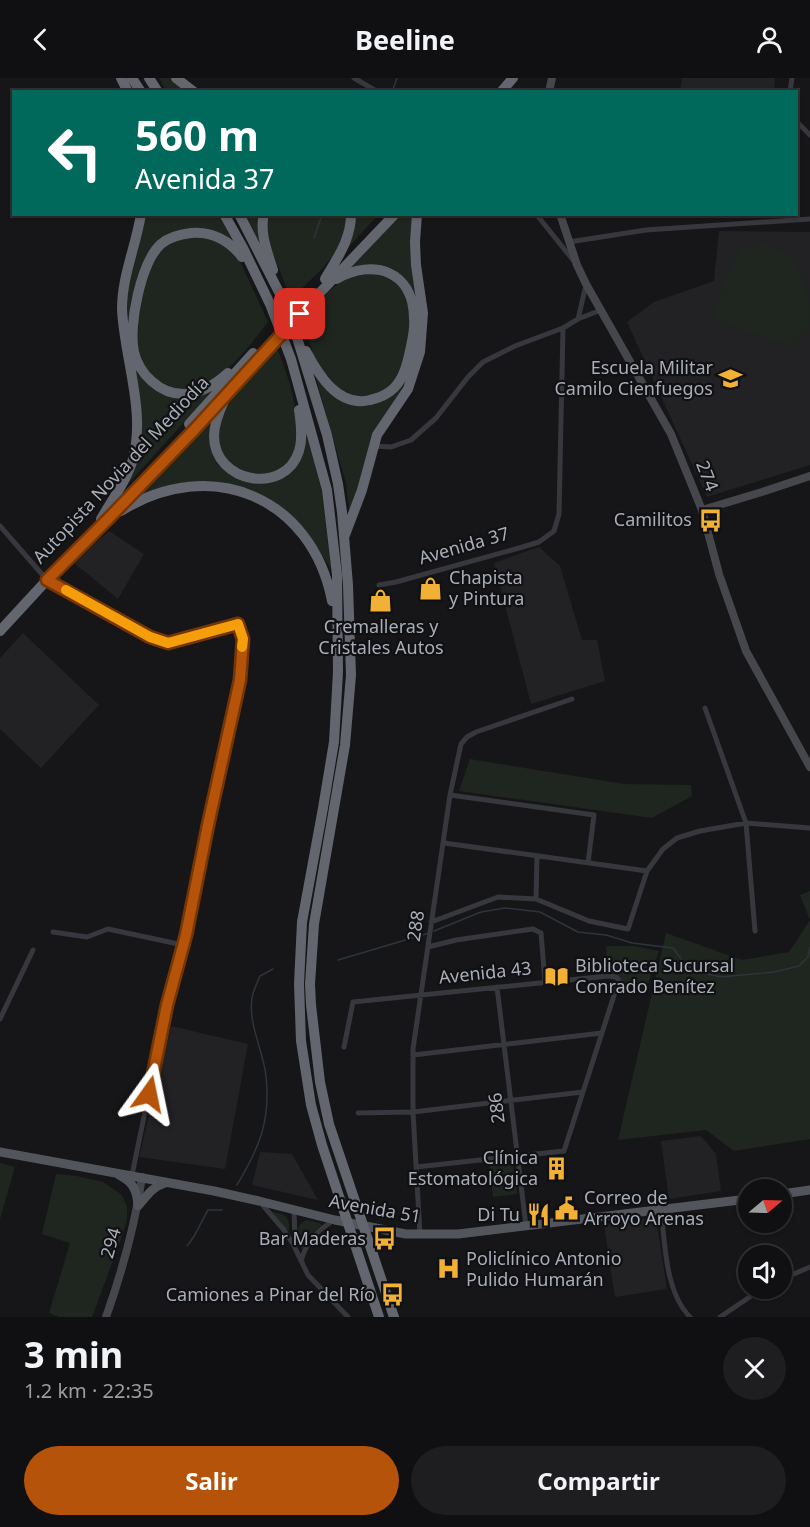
<!DOCTYPE html>
<html lang="es">
<head>
<meta charset="utf-8">
<style>
	:root { --surface:#101012; --page:#1e1e20; --text:#f1f3f6; --muted:#9c9d9f; --line:#303032; --accent:#b45309 }
	body { margin:0; font-family:"Noto Sans",sans-serif; background:var(--page); color:var(--text); height:100vh; display:flex; flex-direction:column; font-size:22px; white-space:nowrap }
	* { box-sizing:border-box; margin:0 }
	p { font-size:20px; color:var(--muted) }
	.icon { flex:none; width:33px; height:33px; fill:none; stroke:currentColor; stroke-width:2; stroke-linecap:round; stroke-linejoin:round }
	.map { position:relative; height:1239px; overflow:hidden }
	.panel { display:flex; flex-direction:column; background:var(--surface); flex:1 }
	.panel>* { flex:none }
	.hud { position:absolute; left:12px; top:12px; width:786px; height:126px; border-radius:0px; box-shadow:0 2px 4px #0004,0 0 0 2px var(--line); background:#00695c; color:#fff; overflow:hidden }
	.needle { width:39px; rotate:71deg }
	.buttons { position:absolute; left:738px; top:1101px; display:grid; gap:12px }
	.buttons a { display:grid; place-items:center; width:54px; height:54px; border-radius:50%; background:var(--surface); box-shadow:0 2px 4px #0004,0 0 0 2px var(--line); font-size:30px }
	.pin { position:absolute; display:grid; place-items:center; width:51px; height:51px; color:#fff; margin:-26px; border-radius:12px; box-shadow:0 3px 9px #0006 }
	.me { position:absolute; width:66px; margin:-33px; rotate:12deg; stroke-linejoin:round; filter:drop-shadow(0 0 4px #0008) }
	.turn { display:flex; align-items:center; gap:21px; height:126px; padding:0 24px; font-size:27px }
	.turn .icon { width:78px; height:78px; stroke-width:2.5 }
	.turn b { display:block; font-size:42px; line-height:51px }
	.round { display:grid; place-items:center; flex:none; width:63px; height:63px; border-radius:32px; background:var(--page) }
	.headline { display:flex; align-items:center; justify-content:space-between; height:102px; padding:0 24px }
	h1 { font-size:36px; font-weight:700; line-height:45px }
	.cta { display:flex; gap:12px; margin-top:auto; padding:12px 24px }
	.cta a { flex:1; height:69px; border-radius:36px; background:var(--accent); color:#fff; font-size:24px; font-weight:700; line-height:69px; text-align:center }
	.cta a+a { background:var(--page); color:var(--text) }
	header { display:flex; justify-content:space-between; align-items:center; height:78px; padding:0 24px; background:var(--surface); font-size:27px; font-weight:700 }
	.map>svg:first-child { display:block }
</style>
</head>
<body>
<header><svg class="icon" aria-label="back" viewBox="0 0 24 24"><path d="M15 5l-7 7 7 7"/></svg>Beeline<svg class="icon" aria-label="person" viewBox="0 0 24 24"><circle cx="12" cy="8" r="4"/><path d="M4 21q1-7 8-7t8 7"/></svg></header>
<div class="map">
<svg width="810" height="1239" viewBox="0 0 810 1239">
	<rect width="100%" height="100%" fill="#161618"/>
	<path fill="#222225" d="M682 0H775L774 13H680Z
		M719 153 810 154V387L707 419 627 244 654 224 714 203Z
		M109 453 144 476 118 521 73 484Z
		M539 469 560 488 582 562H597L605 603 531 626 494 485Z
		M23 555 99 627 41 690 0 651V580Z
		M171 948 248 966 225 1091 139 1079Z
		M701 1058 716 1076 721 1113 669 1121 661 1063Z
		M260 1074 292 1076 318 1122 252 1107Z
		M656 1139 667 1211 615 1219 604 1147Z"/>
	<path fill="#1e261f" d="M159 0H174L191 13H166Z
		M143 137H218L234 164 178 154 144 187 134 283 175 317 221 304 126 408 138 368 126 227 129 199Z
		M244 137H261L262 170Z
		M267 137H348L341 168 322 191 291 221 266 158Z
		M353 137H378L346 172Z
		M399 137H415L420 241 407 302 391 328 350 438 346 405 313 290 352 325 402 304 414 222 390 191 342 196Z
		M211 160 226 168 239 181 268 244C250 267 231 294 204 307 190 314 178 313 165 306 151 299 144 291 138 277 132 259 142 210 149 192 153 182 159 173 167 166 180 157 197 160 211 160Z
		M766 166 793 181 802 202 810 227 809 251 792 268 716 242 713 232 740 171Z
		M378 195 390 199 402 209 411 237 405 281 391 309 366 320 343 315 316 285 303 243 329 213 347 199Z
		M277 269 290 306 296 332 297 368 292 380 281 391 269 397 244 396 223 379 217 357 226 327 260 283 263 284Z
		M216 333 211 358 238 400 289 394 304 344 322 415 331 491 311 461 296 442 274 424 246 411 219 404 135 422Z
		M470 681 624 706 691 707 692 718 652 740 459 713Z
		M810 813V1061L734 1073 706 1052 618 1062 666 855 742 882 789 874 810 842 800 817Z
		M606 868H634L659 873 645 915 608 899Z
		M0 1085 15 1089 0 1141Z
		M513 1085 517 1116 493 1119 489 1088Z
		M56 1096 77 1098 103 1104 121 1116 127 1128V1142L120 1164 92 1239H60L49 1235 70 1165 42 1156Z
		M272 1134C287 1136 290 1140 289 1154L272 1136Z
		M307 1142 319 1145 322 1147 311 1156 302 1172C296 1160 293 1148 307 1142Z"/>
	<g fill="none" stroke-linecap="round" stroke-linejoin="round">
		<path stroke="#2c353c" stroke-width="1.5" d="M392 14 397 0
			M314 160 322 136
			M434 853 481 834 505 830 540 834 578 854 606 857 632 865 673 870 687 889 702 895 721 899 774 894 799 888 808 879 810 869
			M338 882 429 855
			M237 1107C259 1070 271 1043 266 998 263 972 248 946 252 920 253 913 257 905 260 898L273 891
			M187 1168C196 1158 201 1144 208 1132H222"/>
		<path stroke="#37383d" stroke-width="5" d="M354 0 378 14
			M790 14 792 0
			M796 43 810 57
			M536 136 573 182
			M569 164 646 152 810 141
			M578 241 586 207
			M374 368 391 369 411 362 436 340 468 299 483 284 515 268 563 250 578 241 601 232
			M0 448 47 502 150 559 168 565 238 546 242 561 240 601 208 747 185 857 167 927 132 1097
			M379 507 396 504 519 470 539 464 554 453 559 436 563 250
			M705 630 746 745 755 853
			M450 717 594 737 588 785
			M444 765 647 793
			M536 821 537 778
			M431 844 498 819 536 821 589 843 628 851 647 793 663 771 677 760 700 753 746 745 810 750
			M53 854 87 859 108 851 183 867
			M428 869 456 862 533 851 541 855 545 904
			M497 909 526 1148
			M0 941 33 872
			M344 969 353 924 608 898 616 899 619 902 564 1073 416 1089
			M413 977 602 955
			M358 1035 413 1034 583 1014
			M260 1124 284 1152 293 1166 308 1197 348 1239
			M661 1131C665 1165 665 1214 690 1239
			M294 1133 295 1162 296 1167
			M420 1157 413 1034V971L450 717 461 666 467 659 476 654 572 621
			M301 1183C307 1162 316 1154 334 1142
			M782 1201 810 1189
			M720 1239 763 1210"/>
		<path stroke="#45474d" stroke-width="8" d="M549 14 552 0
			M560 136 577 187 586 206 671 356 702 432 719 496 746 573 810 689
			M702 432 762 414 810 398
			M106 1239C122 1194 135 1147 142 1099"/>
		<path stroke="#53555c" stroke-width="9" d="M0 1074 214 1113 259 1123 335 1142 406 1156H458L748 1121
			M119 1097C133 1104 137 1112 138 1128
			M782 1116 810 1112
			M138 1128C147 1118 152 1109 165 1105"/>
		<path stroke="#63666e" stroke-width="10" d="M121 0 128 14
			M132 0 141 14
			M149 0 158 14
			M176 0 194 14
			M501 14 513 0
			M224 136 243 170 270 226 280 252 291 281 327 412 337 497 338 594 334 664 323 730 302 844 299 906 301 963 311 1027 322 1067 379 1239
			M239 136 281 218 295 253 327 357 338 406 342 434 348 507 351 597 345 667 314 846 310 906 311 927 320 1004 329 1046 394 1239
			M264 136C259 155 268 175 273 192
			M325 201C337 180 351 162 351 136
			M306 273C318 296 338 330 370 322 379 320 387 317 394 310 405 299 408 282 411 268 413 259 415 249 414 240 413 193 374 180 336 201
			M228 295C216 306 200 316 183 316 160 316 139 296 134 274 128 248 141 184 161 166 169 159 182 156 191 155 212 153 230 163 242 179
			M224 323C219 334 214 346 214 358 214 405 285 418 299 373 303 360 301 345 299 332
			M189 346 253 275
			M121 433C211 377 312 419 332 523
			M101 441C112 422 127 402 133 381 146 332 124 279 122 231 122 198 136 168 141 136
			M345 457 362 412 377 357 408 311 420 274 423 235 416 187 415 164 417 136
			M0 553 47 502 108 441 194 352 270 267 395 136"/>
	</g>
	<g fill="none" stroke-linecap="round" stroke-linejoin="round">
		<defs>
			<path id="route" d="M149 1016 167 927 186 857 208 747 240 602 243 561 238 546 168 565 150 559 47 502 108 441 194 352 300 236"/>
		</defs>
		<use href="#route" stroke="#753606" stroke-width="15"/>
		<use href="#route" stroke="#b45309" stroke-width="10"/>
		<path stroke="#f59e0b" stroke-width="10" d="M66 512 150 559 168 565 238 546 243 561 242 569"/>
	</g>
	<defs>
		<symbol id="school-bare" viewBox="-9 -9 18 18"><path d="M0-5L7-2L0 1L-7-2ZM-4 1L0 2.5L4 1V4Q0 6-4 4Z" fill="#f2b134" stroke="#111113" stroke-width="2.5" paint-order="stroke"/></symbol>
		<symbol id="bus-bare" viewBox="-9 -9 18 18"><path d="M-5-6H5V4H4V6H2V4H-2V6H-4V4H-5ZM-3.5-4V0h7V-4ZM-3.5 1.2v1.5H-2V1.2ZM2 1.2v1.5H3.5V1.2Z" fill="#f2b134" stroke="#111113" stroke-width="2.5" paint-order="stroke"/></symbol>
		<symbol id="shop-bare" viewBox="-9 -9 18 18"><path d="M-5-2.5h2.3a2.7 3.5 0 0 1 5.4 0H5L5.5 6h-11ZM-1.5-2.5h3a1.5 2.3 0 0 0-3 0Z" fill="#f2b134" stroke="#111113" stroke-width="2.5" paint-order="stroke"/></symbol>
		<symbol id="library-bare" viewBox="-9 -9 18 18"><path d="M-6-4Q-3-5.5-.7-3.5V5Q-3 3-6 4ZM6-4Q3-5.5 .7-3.5V5Q3 3 6 4Z" fill="#f2b134" stroke="#111113" stroke-width="2.5" paint-order="stroke"/></symbol>
		<symbol id="building-bare" viewBox="-9 -9 18 18"><path d="M-4-6H4V6H1V3H-1V6H-4ZM-2.5-4.3h1.7v1.8h-1.7ZM.8-4.3h1.7v1.8H.8ZM-2.5-1h1.7V.8h-1.7ZM.8-1h1.7V.8H.8Z" fill="#f2b134" stroke="#111113" stroke-width="2.5" paint-order="stroke"/></symbol>
		<symbol id="civic-bare" viewBox="-9 -9 18 18"><path d="M-.6-6.5H3V-4.5H.6V-3L4-1V1h2V6H-6V1h2V-1L-.6-3ZM-1.2 2.5V6h2.4V2.5Z" fill="#f2b134" stroke="#111113" stroke-width="2.5" paint-order="stroke"/></symbol>
		<symbol id="restaurant-bare" viewBox="-9 -9 18 18"><path d="M-5-6h1v4h1v-4h1v4h1v-4h1v5L-1.5 .5V6h-2V.5L-5-1ZM5-6V6H3V1.5H1.5Q1.5-4 5-6Z" fill="#f2b134" stroke="#111113" stroke-width="2.5" paint-order="stroke"/></symbol>
		<symbol id="hospital-bare" viewBox="-9 -9 18 18"><path d="M-5-5h3v3.5h4V-5h3V5h-3V1.5h-4V5h-3Z" fill="#f2b134" stroke="#111113" stroke-width="2.5" paint-order="stroke"/></symbol>
	</defs>
	<g fill-rule="evenodd">
		<use href="#school-bare" x="714" y="284" width="33" height="33"/>
		<use href="#bus-bare" x="694" y="426" width="33" height="33"/>
		<use href="#shop-bare" x="414" y="494" width="33" height="33"/>
		<use href="#shop-bare" x="364" y="506" width="33" height="33"/>
		<use href="#library-bare" x="540" y="882" width="33" height="33"/>
		<use href="#building-bare" x="540" y="1074" width="33" height="33"/>
		<use href="#civic-bare" x="550" y="1114" width="33" height="33"/>
		<use href="#restaurant-bare" x="522" y="1120" width="33" height="33"/>
		<use href="#bus-bare" x="368" y="1144" width="33" height="33"/>
		<use href="#hospital-bare" x="432" y="1174" width="33" height="33"/>
		<use href="#bus-bare" x="376" y="1200" width="33" height="33"/>
	</g>
	<g text-anchor="middle" stroke-width="4.5" stroke-linejoin="round" paint-order="stroke">
		<g font-size="18" fill="#a8adb8" stroke="#111113" text-anchor="end">
			<text x="713" y="296">Escuela Militar<tspan x="713" dy="21">Camilo Cienfuegos</tspan></text>
			<text x="692" y="448">Camilitos</text>
			<text x="449" y="506" text-anchor="start">Chapista<tspan x="449" dy="21">y Pintura</tspan></text>
			<text x="381" y="555" text-anchor="middle">Cremalleras y<tspan x="381" dy="21">Cristales Autos</tspan></text>
			<text x="575" y="894" text-anchor="start">Biblioteca Sucursal<tspan x="575" dy="21">Conrado Benítez</tspan></text>
			<text x="538" y="1086">Clínica<tspan x="538" dy="21">Estomatológica</tspan></text>
			<text x="584" y="1126" text-anchor="start">Correo de<tspan x="584" dy="21">Arroyo Arenas</tspan></text>
			<text x="520" y="1143">Di Tu</text>
			<text x="366" y="1167">Bar Maderas</text>
			<text x="466" y="1187" text-anchor="start">Policlínico Antonio<tspan x="466" dy="21">Pulido Humarán</tspan></text>
			<text x="375" y="1223">Camiones a Pinar del Río</text>
		</g>
		<g font-size="18" fill="#a8adb8" stroke="#111113">
			<text transform="translate(121 392) rotate(-47)" y="6">Autopista Novia del Mediodía</text>
			<text transform="translate(707 398) rotate(69)" y="6">274</text>
			<text transform="translate(464 468) rotate(-16)" y="6">Avenida 37</text>
			<text transform="translate(416 848) rotate(-81)" y="6">288</text>
			<text transform="translate(485 895) rotate(-6)" y="6">Avenida 43</text>
			<text transform="translate(497 1030) rotate(-97)" y="6">286</text>
			<text transform="translate(375 1131) rotate(10)" y="6">Avenida 51</text>
			<text transform="translate(111 1165) rotate(-74)" y="6">294</text>
		</g>
	</g>
</svg>
<div class="buttons">
<a><svg class="needle" viewBox="-14 -14 28 28"><path d="M0-13l5 13h-10z" fill="#e53935"/><path d="M0 13l5-13h-10z" fill="#9c9d9f"/></svg></a>
<a><svg class="icon" aria-label="sound" viewBox="0 0 24 24"><path d="M4 9h4l5-4v14l-5-4H4zM17 9q2 3 0 6"/></svg></a>
</div>
<div class="pin" style="left:300px;top:236px;background:#d93025"><svg class="icon" aria-label="arrive" viewBox="0 0 24 24"><path d="M6 21V4h12l-3 4 3 4H6"/></svg></div>
<svg class="me" style="left:149px;top:1016px" viewBox="-20 -20 40 40"><path d="M0-17L14 15 0 8-14 15z" fill="#b45309" stroke="#fff" stroke-width="4"/></svg>
<div class="hud">
<div class="turn"><svg class="icon" aria-label="left" viewBox="0 0 24 24"><path d="M17 20v-9H6M10 6l-5 5 5 5"/></svg><div><b>560 m</b>Avenida 37</div></div>
</div>
</div>
<section class="panel">
<div class="headline"><div><h1>3 min</h1><p>1.2 km · 22:35</p></div><a class="round"><svg class="icon" aria-label="close" viewBox="0 0 24 24"><path d="M6 6l12 12M18 6L6 18"/></svg></a></div>
<div class="cta"><a>Salir</a><a>Compartir</a></div>
</section>
</body>
</html>
